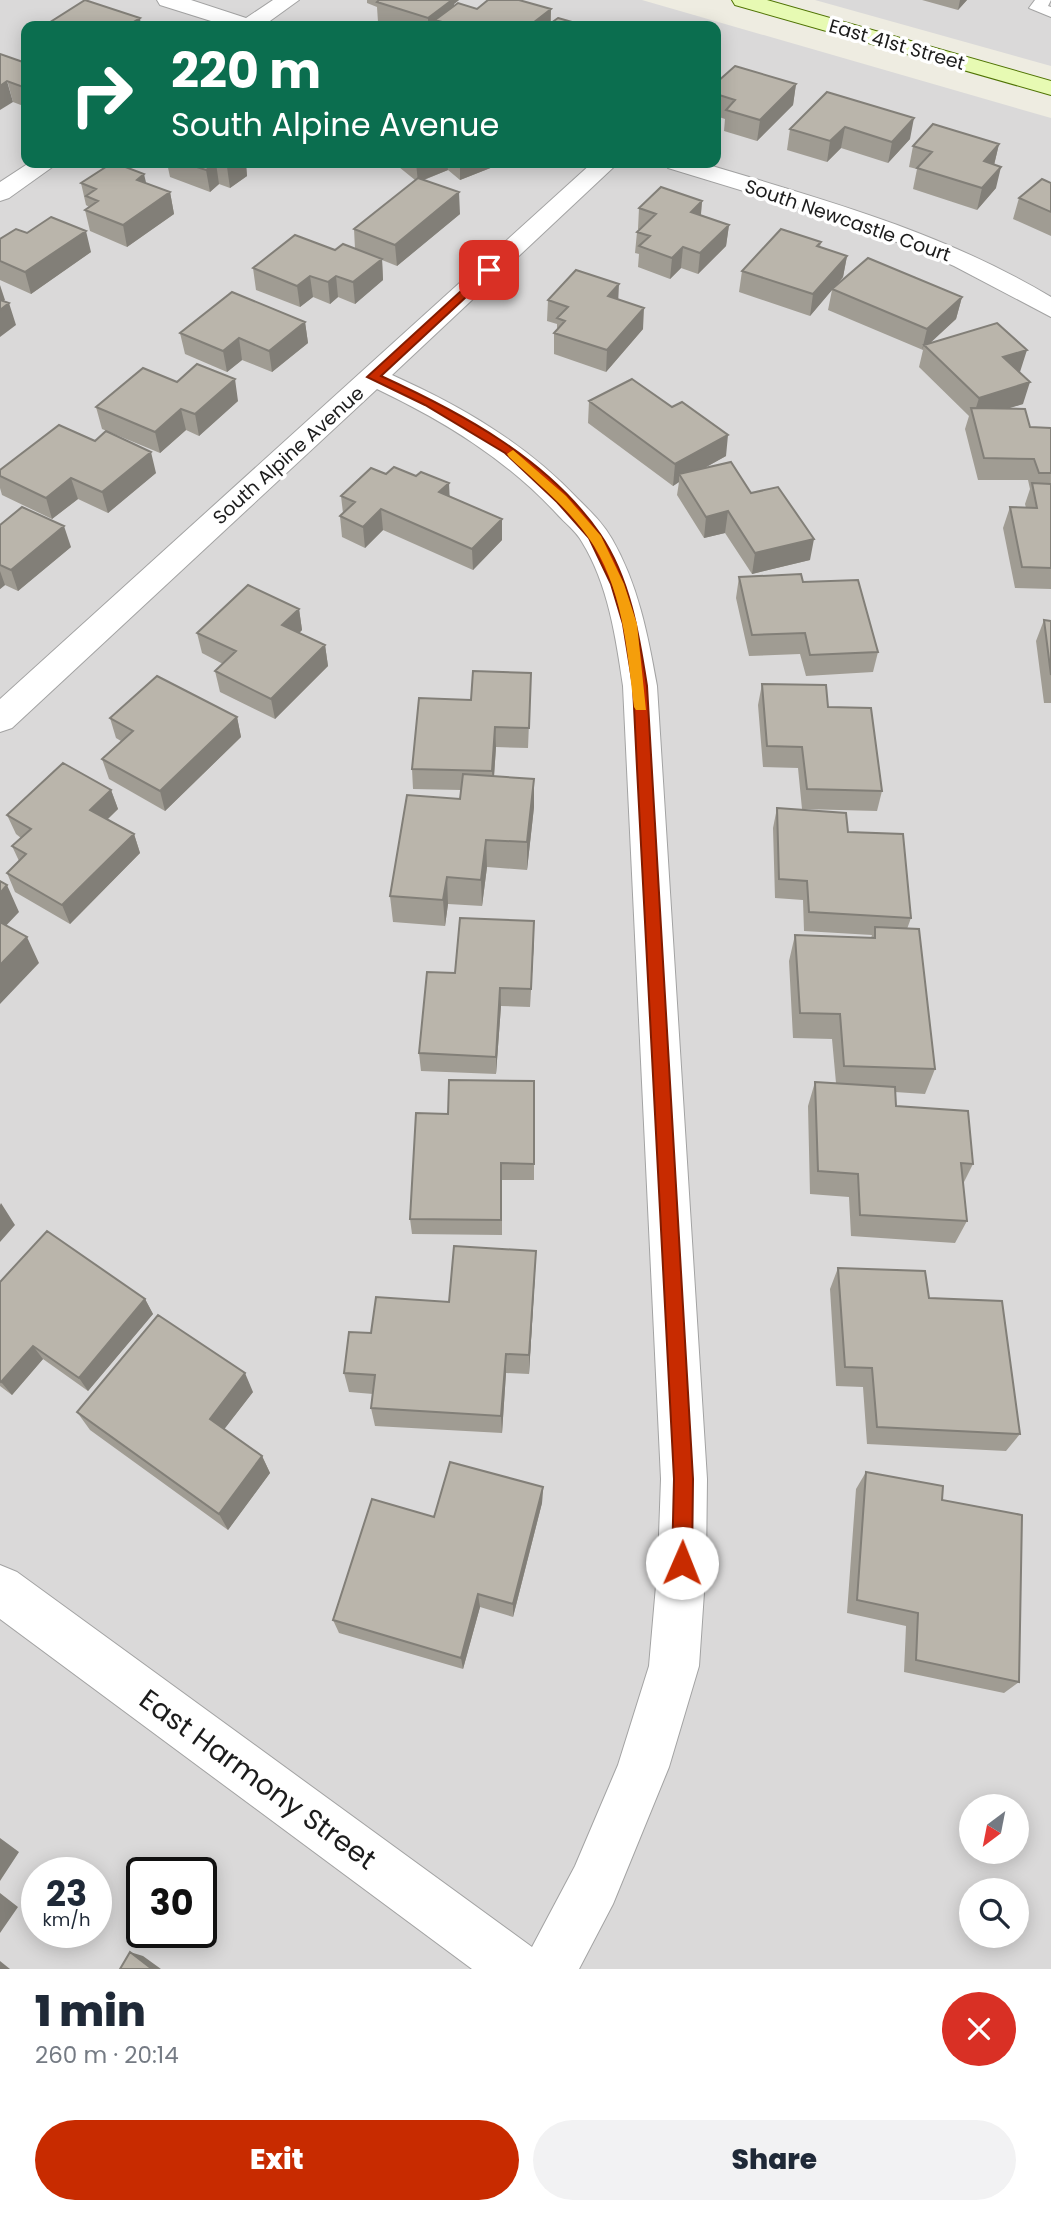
<!DOCTYPE html>
<html lang="en">
<head>
<meta charset="utf-8">
<style>
	:root { --surface:#fff; --page:#f2f2f3; --text:#1f2937; --muted:#747a83; --accent:#c82b00 }
	body { margin:0; font-family:Poppins,sans-serif; background:var(--page); color:var(--text); height:100vh; display:flex; flex-direction:column; font-size:26px; white-space:nowrap }
	* { box-sizing:border-box; margin:0 }
	p { font-size:23px; color:var(--muted) }
	.icon { flex:none; width:38px; height:38px; fill:none; stroke:currentColor; stroke-width:2; stroke-linecap:round; stroke-linejoin:round }
	.map { position:relative; height:1969px; overflow:hidden }
	.sheet { display:flex; flex-direction:column; background:var(--surface); flex:1 }
	.sheet>* { flex:none }
	.hud { position:absolute; left:21px; top:21px; width:700px; height:147px; border-radius:14px; box-shadow:0 4px 18px #0003; background:#0b6e4f; color:#fff; overflow:hidden }
	.needle { width:46px; rotate:212deg }
	.buttons { position:absolute; left:959px; top:1794px; display:grid; gap:14px }
	.buttons a { display:grid; place-items:center; width:70px; height:70px; border-radius:50%; background:var(--surface); box-shadow:0 4px 18px #0003; font-size:35px }
	.speed { position:absolute; left:21px; top:1857px; display:flex; gap:14px; font-size:35px; font-weight:700; text-align:center }
	.speed>* { display:grid; place-content:center; width:91px; height:91px; border-radius:50%; background:var(--surface); box-shadow:0 4px 18px #0003; line-height:1 }
	.speed small { font-size:18px; font-weight:400 }
	.speed .limit { border:4px solid #111; border-radius:10px; background:#fff; color:#111 }
	.pin { position:absolute; display:grid; place-items:center; width:60px; height:60px; color:#fff; margin:-30px; border-radius:14px; box-shadow:0 4px 10px #0006 }
	.me { position:absolute; width:77px; margin:-38px; rotate:1deg; stroke-linejoin:round; filter:drop-shadow(0 0 5px #0008) }
	.turn { display:flex; align-items:center; gap:24px; height:147px; padding:0 35px; font-size:32px }
	.turn .icon { width:91px; height:91px; stroke-width:2.5 }
	.turn b { display:block; font-size:49px; line-height:60px }
	.round { display:grid; place-items:center; flex:none; width:74px; height:74px; border-radius:37px; background:var(--page) }
	.summary { display:flex; align-items:center; justify-content:space-between; height:119px; padding:0 35px }
	h1 { font-size:42px; font-weight:800; line-height:52px }
	.button { display:flex; gap:14px; margin-top:auto; padding:14px 35px }
	.button a { flex:1; height:80px; border-radius:42px; background:var(--accent); color:#fff; font-size:28px; font-weight:800; line-height:80px; text-align:center }
	.button a+a { background:var(--page); color:var(--text) }
	.map>svg:first-child { display:block }
</style>
</head>
<body>
<div class="map">
<svg width="1051" height="1969" viewBox="0 0 1051 1969">
	<rect width="100%" height="100%" fill="#eeece1"/>
	<path fill="#dad9d9" fill-rule="evenodd" d="M0 0H642L1051 118V1969H0ZM26 26H716V163H26ZM971 1806H1017V1852H971ZM37 1872H96V1932H37ZM142 1872H201V1932H142ZM971 1890H1017V1936H971Z
		M815 0H1051V66Z"/>
	<g fill="none" stroke-linecap="round" stroke-linejoin="round">
		<defs>
			<path id="service" d="M1035 0H1051L1048 6 1051 7V17L1029 8Z"/>
			<path id="minor" d="M157 0H191L246 18 273 0H299L263 26H227L160 5Z
				M29 163H58L9 198 0 201V182Z
				M592 163H618L392 375C461 406 525 443 577 498 590 511 603 523 612 539 638 584 648 635 657 686L707 1479 706 1563 699 1666 669 1767 613 1904 579 1969H472L0 1619V1565L17 1572 532 1947 575 1866 618 1765 649 1666 658 1563 661 1479 623 686C616 638 608 584 582 542 576 531 565 523 557 514 506 459 444 421 377 389L12 728 0 732V699Z
				M665 163H702C822 199 943 232 1051 297V317L954 266 908 246 813 212 668 168Z"/>
			<path id="secondary" d="M732 0H767L1051 81V95L735 5Z"/>
		</defs>
		<use href="#service" stroke="#a3a3a3" stroke-width="2"/>
		<use href="#minor" stroke="#a3a3a3" stroke-width="2"/>
		<use href="#secondary" stroke="#4f7303" stroke-width="2"/>
		<use href="#service" fill="#fff" fill-rule="evenodd"/>
		<use href="#minor" fill="#fff" fill-rule="evenodd"/>
		<use href="#secondary" fill="#e7fab3" fill-rule="evenodd"/>
	</g>
	<path fill="#a09c93" d="M367 0H459L454 4V6L477 9H551V23L586 26H391L378 22 377 7 367 3Z
		M922 0H967L958 10Z
		M0 54 23 62 26 59V107L13 102Z
		M716 83 796 84 793 105 757 141 724 131 725 119 716 116Z
		M827 92 910 139 888 163 841 148 827 162 787 150 790 129Z
		M999 144 994 165 996 188 977 210 913 189 917 169 909 167 913 146Z
		M167 163H247L246 164 247 176 230 188 219 184 210 192 170 177Z
		M394 163H498V165L460 180 448 170 424 180 460 214 397 266 382 260 383 280 355 304 338 297 330 304 313 297 300 307 256 290 253 268 335 250 355 249 354 229 415 180Z
		M81 183H146L170 192 174 214 127 247 90 231 85 210 89 207 86 205Z
		M1051 183V236L1013 219 1019 198Z
		M702 201 701 215 729 225 726 246 698 274 681 268 670 279 638 267 639 254 635 253 637 232 639 230 638 229 639 208Z
		M27 233 91 252 31 294 0 280V239Z
		M821 242 820 247 847 256 843 277 837 285 962 297 956 319 929 343 1020 372H1019L1023 404 1008 408 1030 427 1051 428V589L1015 588 1003 528 1010 507 1026 508 1025 504 1030 489 1028 480H978L965 429 969 416 919 367 923 350 828 310 832 290 810 316 739 292 742 271Z
		M548 300H618L643 329 606 372 554 354V333L557 330V324L547 321Z
		M305 322 308 343 272 372 242 360 227 372 185 354 180 333Z
		M177 382 238 401 199 436 186 430 160 453 102 429 96 407Z
		M589 401 726 456 704 468 751 493 810 560 752 574 725 533 704 538 677 495 679 482 673 486 588 423Z
		M95 441 156 473 108 513 78 499 52 519 2 495 0 488V470Z
		M386 474 450 496 502 540 473 570 383 530 365 548 342 537 340 516 343 513 341 496Z
		M0 525 71 547 18 591 5 585 0 589Z
		M739 577 803 582 878 652 873 672 806 676 800 654 749 656 736 598Z
		M299 609 302 630 299 633 325 645 328 666 275 719 220 692 215 671 223 664 202 653 197 633Z
		M1044 620 1051 621V703H1044L1036 641Z
		M531 673 528 748 496 747 494 776 534 807 527 870 487 867 482 906 448 904 445 926 393 922 390 896 460 799 461 790 413 789 412 769 471 700Z
		M762 684 882 791 877 811 802 809 798 768 763 767 758 705Z
		M237 717 241 737 165 811 109 779 102 759 121 741 116 738 110 718Z
		M111 790 118 809 108 819 134 834 140 853 70 924 15 892 7 873 19 861 12 846 21 838 16 834 7 815Z
		M777 808 848 832 911 918 907 929 935 1069 925 1094 895 1092 896 1106 973 1164 963 1184 967 1221 955 1243 851 1236 849 1197 810 1194 808 1106 815 1082 836 1083 832 1039 793 1038 789 961 795 935 871 938 872 935 804 931 803 900 775 898 773 828Z
		M534 940 530 1007 501 1006 496 1074 421 1071 419 1053 455 973Z
		M534 1081V1180H502V1235L412 1234 410 1219Z
		M838 1268 929 1298 1020 1434 1006 1451 867 1444 863 1387 836 1386 830 1289Z
		M535 1273 529 1374 506 1373 502 1433 375 1426 371 1408 373 1394 349 1392 344 1373 371 1333 449 1302Z
		M0 1282 145 1299 153 1314 88 1391 43 1359 12 1395 0 1386Z
		M253 1392 224 1429 262 1456 270 1473 228 1530 90 1430 77 1412Z
		M866 1472 942 1500 1019 1682 1004 1693 904 1672 906 1626 847 1613 856 1489Z
		M543 1487 542 1503 513 1617 480 1607 463 1669 339 1633 333 1620 434 1517Z"/>
	<path fill="#827f78" d="M438 0H459L454 4V20H435L436 26H428V18Z
		M960 0H967L958 10Z
		M551 9 550 26H529Z
		M140 18 141 26H127Z
		M7 81 13 102 0 110V86Z
		M796 84 793 105 757 141 760 120Z
		M914 118 910 139 888 163 892 142Z
		M845 127 841 148 827 162 830 141Z
		M999 144 994 165 984 161Z
		M216 163 219 184 210 192 206 170Z
		M233 163H247L246 164 247 176 230 188 227 167Z
		M416 163H447L448 170 418 182Z
		M460 163H498V165L460 180Z
		M1001 167 996 188 977 210 982 188Z
		M144 174 149 195 137 180Z
		M170 192 174 214 127 247 123 225Z
		M459 192 460 214 397 266 395 245Z
		M702 201 700 223 691 212Z
		M729 225 726 246 698 274 700 253Z
		M86 231 91 252 31 294 25 272Z
		M683 247 681 268 670 279 672 258Z
		M847 256 843 277 810 316 813 294Z
		M382 259 383 280 355 304 353 282Z
		M310 276 313 297 300 307 297 286Z
		M336 276 338 297 330 304 328 282Z
		M619 284 618 305 608 296Z
		M0 285 5 300 0 304Z
		M962 297 956 319 926 347 924 345 922 350 927 329Z
		M9 303 16 325 0 337V310Z
		M644 308 643 329 606 372 607 350Z
		M305 322 308 343 272 372 269 351Z
		M239 338 242 360 227 372 223 351Z
		M1027 350 1020 372 997 379 1003 357Z
		M235 379 238 401 199 436 195 414Z
		M1030 382 1023 404 974 419 973 417 979 398Z
		M181 409 186 430 160 453 155 432Z
		M728 435 726 456 683 480 679 474V482L673 486 675 464Z
		M151 452 156 473 108 513 102 492Z
		M71 478 78 499 52 519 46 498Z
		M449 483 450 504 439 492Z
		M381 509 383 530 365 548 363 527Z
		M728 511 725 533 704 538 706 517Z
		M502 519V540L473 570 472 549Z
		M64 526 71 547 18 591 11 570Z
		M814 539 810 560 752 574 755 553Z
		M0 571 5 585 0 589Z
		M299 609 302 630 286 646 282 625Z
		M325 645 328 666 275 719 271 699Z
		M237 717 241 737 165 811 160 791Z
		M495 727 496 747 493 791 492 771Z
		M534 779V807L527 870V842Z
		M111 790 118 809 97 829 90 810Z
		M134 834 140 853 70 924 62 905Z
		M486 840 487 867 482 906 481 880Z
		M447 877 448 904 445 926 443 900Z
		M7 885 19 912 0 932V893Z
		M534 921V940L530 1007 531 989Z
		M27 937 39 963 0 1004V965Z
		M500 988 501 1006 496 1074V1057Z
		M1 1203 15 1225 0 1242V1205Z
		M536 1251 535 1273 529 1374V1355Z
		M145 1299 153 1314 88 1391 79 1378Z
		M33 1346 43 1359 12 1395 1 1382Z
		M506 1354V1373L502 1433 501 1416Z
		M245 1373 253 1392 219 1436 210 1419Z
		M262 1456 270 1473 228 1530 219 1514Z
		M543 1487 542 1503 513 1617V1604Z
		M478 1594 480 1607 463 1669 461 1658Z
		M0 1838 19 1852 0 1881Z
		M0 1893 18 1907 0 1933Z
		M130 1952 143 1956 161 1969H152Z
		M0 1961 10 1969H0Z"/>
	<path fill="#bab5ab" stroke="#827f78" stroke-width="2" d="M85 0 140 18 127 26H44Z
		M379 0H452L428 18 377 2Z
		M488 0H519L551 9 529 26H518L511 24 508 26 490 25 489 26H456L435 20 458 3 477 9Z
		M558 18 586 26H547Z
		M0 54 23 62 26 59V88L7 81 0 86Z
		M735 66 796 84 760 120 726 110 735 100 716 94V83Z
		M827 92 914 118 892 142 845 127 830 141 790 129Z
		M933 124 999 144 984 161 1001 167 982 188 917 168 932 152 913 146Z
		M112 163H115L144 174 137 180 170 192 123 225 85 210 98 201 86 196 96 189 81 183Z
		M184 163H233L227 167 216 163 206 170Z
		M418 178 459 192 395 245 354 229Z
		M1042 179 1051 183V212L1019 198Z
		M661 187 702 201 691 212 729 225 700 253 683 247 672 258 639 246 650 236 637 232 656 214 639 208Z
		M51 217 86 231 25 272 0 261V239L16 229 27 233Z
		M781 229 821 242 817 246 847 256 813 294 742 271Z
		M295 235 335 250 343 244 382 259 353 282 336 276 328 282 310 276 297 286 253 268Z
		M868 258 962 297 927 329 832 289Z
		M576 270 619 284 608 296 644 308 607 350 554 333 565 321 557 318 568 307 548 300Z
		M232 292 305 322 269 351 239 338 223 351 180 333Z
		M0 300 9 303 0 310Z
		M997 323 1027 350 1003 357 1030 382 979 398 924 345Z
		M197 364 235 379 195 414 181 409 155 432 96 407 143 368 177 382Z
		M632 379 672 407 682 402 728 435 675 464 589 401Z
		M971 408 1025 409 1030 427 1051 428V473H1039L1034 459 984 458Z
		M59 425 95 441 106 431 151 452 102 492 71 478 46 498 0 476V470Z
		M731 462 751 493 778 487 814 539 755 553 728 511 706 517 679 474Z
		M394 467 416 476 421 472 449 483 439 492 502 519 472 549 381 509 363 527 340 516 355 502 341 496 371 468 386 474Z
		M1032 483 1051 484V568L1022 567 1010 507 1037 508Z
		M22 507 64 526 11 570 0 565V525Z
		M801 574 803 582 858 580 878 652 810 655 805 633 752 635 739 577Z
		M248 585 299 609 282 625 325 645 271 699 215 671 236 651 197 633Z
		M1044 620 1051 621V675Z
		M473 671 531 673 529 728 495 727 492 771 412 769 419 698 471 700Z
		M157 676 237 717 160 791 102 759 133 731 110 718Z
		M762 684 826 685 828 707 871 708 882 791 807 789 802 747 767 746Z
		M63 763 111 790 90 810 134 834 62 905 7 873 26 854 12 846 31 829 7 815Z
		M463 774 534 779 527 842 486 840 481 880 447 877 443 900 390 896 407 795 460 799Z
		M777 808 846 813 848 832 903 834 911 918 809 912 807 881 779 879Z
		M0 881 7 885 0 893Z
		M460 918 534 921 531 989 500 988 496 1057 419 1053 427 972 455 973Z
		M0 922 27 937 0 965Z
		M875 927 919 929 935 1069 844 1066 840 1014 800 1013 795 935 875 938Z
		M449 1080 534 1081V1164L501 1163V1220L410 1219 416 1113 448 1114Z
		M815 1082 895 1087 896 1106 968 1111 973 1164 961 1163 967 1221 860 1215 858 1174 818 1171Z
		M47 1231 145 1299 79 1378 33 1346 1 1382 0 1381V1282Z
		M454 1246 536 1251 529 1355 506 1354 501 1416 371 1408 375 1375 344 1373 349 1332 371 1333 376 1297 449 1302Z
		M838 1268 925 1271 929 1298 1002 1301 1020 1434 877 1427 872 1368 845 1367Z
		M158 1315 245 1373 210 1419 262 1456 219 1514 77 1412Z
		M450 1462 543 1487 513 1604 478 1594 461 1658 333 1620 372 1499 434 1517Z
		M866 1472 943 1486 942 1500 1022 1515 1019 1682 916 1660 918 1613 857 1600Z
		M130 1952 152 1969H120Z"/>
	<path fill="#c82b00" stroke="#821c00" stroke-width="2" d="M486 268 495 270 381 376C462 413 548 459 600 534 630 578 639 634 647 686L693 1479 692 1563 689 1570 682 1573 675 1570 672 1563 674 1479 637 768 633 686 623 624 611 584 589 538 557 502 505 453 425 405 367 377Z"/>
	<path fill="#f59e0b" d="M513 450 566 496 601 536 624 584 637 624 646 710H636L634 707C627 650 623 586 588 537 567 507 536 482 509 457L507 454Z"/>
	<g text-anchor="middle" stroke-width="7" stroke-linejoin="round" paint-order="stroke">
		<g font-size="19" fill="#1c1c1c" stroke="#fff">
			<text transform="translate(897 44) rotate(16)" y="7">East 41st Street</text>
			<text transform="translate(848 220) rotate(19)" y="7">South Newcastle Court</text>
			<text transform="translate(288 455) rotate(-42)" y="7">South Alpine Avenue</text>
		</g>
		<g font-size="28" fill="#1c1c1c" stroke="#fff">
			<text transform="translate(258 1779) rotate(36)" y="10">East Harmony Street</text>
		</g>
	</g>
</svg>
<div class="buttons">
<a><svg class="needle" viewBox="-14 -14 28 28"><path d="M0-13l5 13h-10z" fill="#e53935"/><path d="M0 13l5-13h-10z" fill="#747a83"/></svg></a>
<a><svg class="icon" aria-label="search" viewBox="0 0 24 24"><circle cx="10" cy="10" r="6"/><path d="M15 15l6 6"/></svg></a>
</div>
<div class="speed"><div>23<small>km/h</small></div><div class="limit">30</div></div>
<div class="pin" style="left:489px;top:270px;background:#d93025"><svg class="icon" aria-label="arrive" viewBox="0 0 24 24"><path d="M6 21V4h12l-3 4 3 4H6"/></svg></div>
<svg class="me" style="left:682px;top:1563px" viewBox="-20 -20 40 40"><circle r="19" fill="#fff"/><path d="M0-13L10 11 0 6-10 11z" fill="#c82b00"/></svg>
<div class="hud">
<div class="turn"><svg class="icon" aria-label="right" viewBox="0 0 24 24"><path d="M7 20v-9h11M14 6l5 5-5 5"/></svg><div><b>220 m</b>South Alpine Avenue</div></div>
</div>
</div>
<section class="sheet">
<div class="summary"><div><h1>1 min</h1><p>260 m · 20:14</p></div><a class="round" style="background:#d93025;color:#fff"><svg class="icon" aria-label="close" viewBox="0 0 24 24"><path d="M6 6l12 12M18 6L6 18"/></svg></a></div>
<div class="button"><a>Exit</a><a>Share</a></div>
</section>
</body>
</html>
